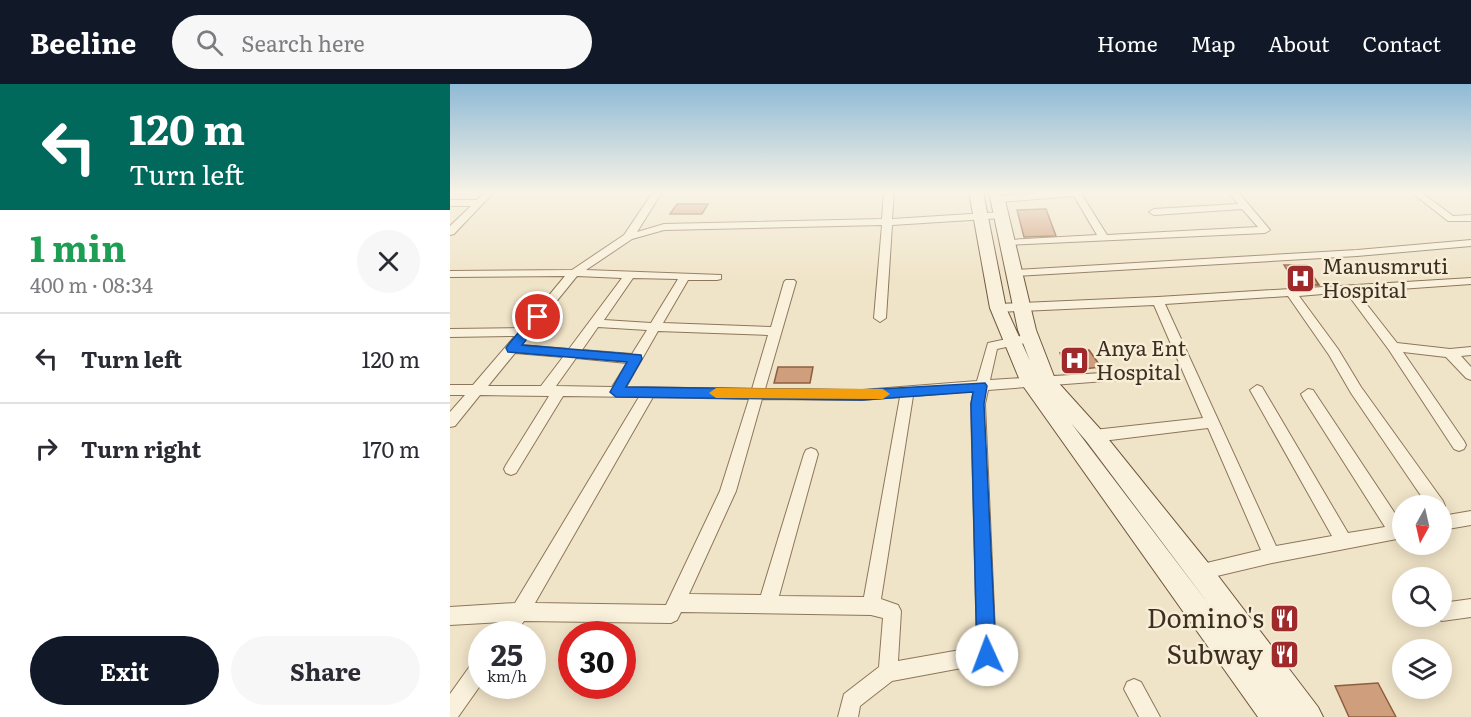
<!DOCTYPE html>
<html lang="en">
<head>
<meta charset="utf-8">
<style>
	:root { --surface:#fff; --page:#f7f7f7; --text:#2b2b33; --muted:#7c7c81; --line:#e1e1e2; --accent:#111827 }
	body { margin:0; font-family:Literata,serif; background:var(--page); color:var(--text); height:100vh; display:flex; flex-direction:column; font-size:22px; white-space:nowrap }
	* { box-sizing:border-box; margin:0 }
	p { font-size:20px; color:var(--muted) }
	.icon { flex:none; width:33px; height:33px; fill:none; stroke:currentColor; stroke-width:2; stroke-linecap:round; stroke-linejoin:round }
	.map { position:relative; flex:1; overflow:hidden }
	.sheet { display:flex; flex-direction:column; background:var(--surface); width:450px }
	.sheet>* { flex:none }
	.top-card { background:#00695c; color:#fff; overflow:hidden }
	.needle { width:39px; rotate:188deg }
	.fabs { position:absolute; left:942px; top:411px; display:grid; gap:12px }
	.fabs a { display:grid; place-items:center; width:60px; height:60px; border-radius:50%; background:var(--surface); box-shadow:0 3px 15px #0003; font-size:30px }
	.speed { position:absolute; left:18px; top:537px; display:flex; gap:12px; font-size:30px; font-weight:700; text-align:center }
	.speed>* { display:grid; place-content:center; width:78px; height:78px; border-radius:50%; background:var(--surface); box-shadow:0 3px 15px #0003; line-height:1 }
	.speed small { font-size:15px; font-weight:400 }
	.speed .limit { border:9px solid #d22; background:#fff; color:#111 }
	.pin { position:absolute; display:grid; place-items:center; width:51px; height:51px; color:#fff; margin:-26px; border:3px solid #fff; border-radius:50%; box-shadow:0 2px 6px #0007 }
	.me { position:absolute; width:66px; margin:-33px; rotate:358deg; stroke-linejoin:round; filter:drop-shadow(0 0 4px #0008) }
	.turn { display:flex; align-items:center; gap:21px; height:126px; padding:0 30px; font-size:27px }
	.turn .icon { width:78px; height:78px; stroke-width:2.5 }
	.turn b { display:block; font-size:42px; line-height:51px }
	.round { display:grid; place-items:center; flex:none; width:63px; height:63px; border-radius:32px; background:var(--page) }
	.summary { display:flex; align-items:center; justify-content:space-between; height:102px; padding:0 30px }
	h1 { font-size:36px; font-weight:700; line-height:45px; color:#1e9e55 }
	.action { display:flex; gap:12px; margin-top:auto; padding:12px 30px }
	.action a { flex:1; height:69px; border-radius:36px; background:var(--accent); color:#fff; font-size:24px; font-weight:700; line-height:69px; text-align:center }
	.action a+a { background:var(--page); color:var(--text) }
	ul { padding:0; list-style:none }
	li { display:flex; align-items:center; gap:18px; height:90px; padding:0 30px; border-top:2px solid var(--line) }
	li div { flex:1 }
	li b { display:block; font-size:22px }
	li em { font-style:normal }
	header { display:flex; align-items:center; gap:36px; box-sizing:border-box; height:84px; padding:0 30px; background:var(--accent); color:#fff }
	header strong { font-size:28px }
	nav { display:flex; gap:33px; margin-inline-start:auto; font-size:21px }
	.search { width:420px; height:54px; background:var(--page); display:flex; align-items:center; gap:15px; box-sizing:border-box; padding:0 21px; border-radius:33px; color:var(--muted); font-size:22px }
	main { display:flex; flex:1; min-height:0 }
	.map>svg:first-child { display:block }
</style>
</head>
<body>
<header>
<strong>Beeline</strong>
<div class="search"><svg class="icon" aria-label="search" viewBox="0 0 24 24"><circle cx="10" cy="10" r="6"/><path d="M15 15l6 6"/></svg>Search here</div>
<nav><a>Home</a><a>Map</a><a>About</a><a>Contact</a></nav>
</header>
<main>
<section class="sheet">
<div class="top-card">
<div class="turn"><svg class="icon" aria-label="left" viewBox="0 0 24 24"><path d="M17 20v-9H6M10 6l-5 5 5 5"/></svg><div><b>120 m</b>Turn left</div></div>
</div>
<div class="summary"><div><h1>1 min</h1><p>400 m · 08:34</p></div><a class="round"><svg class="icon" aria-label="close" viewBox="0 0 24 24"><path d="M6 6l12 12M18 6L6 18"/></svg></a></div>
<ul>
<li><svg class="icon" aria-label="left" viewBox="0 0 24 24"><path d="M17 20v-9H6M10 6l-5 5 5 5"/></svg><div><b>Turn left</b></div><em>120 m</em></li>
<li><svg class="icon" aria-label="right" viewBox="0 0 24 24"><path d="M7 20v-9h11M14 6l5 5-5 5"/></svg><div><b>Turn right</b></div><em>170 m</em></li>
</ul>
<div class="action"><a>Exit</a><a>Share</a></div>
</section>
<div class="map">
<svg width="1021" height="633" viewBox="0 0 1021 633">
	<rect width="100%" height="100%" fill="#f0e4c8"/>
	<path fill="#cf9f7d" stroke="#8d5f41" stroke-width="1.5" d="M227 120H258L252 130H220Z
		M596 125 606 152 574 153 567 126Z
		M834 181H856L869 201H847Z
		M639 266 651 283 617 287 610 269Z
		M328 283H363L360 299H324Z
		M928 599 946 633H899L885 602Z"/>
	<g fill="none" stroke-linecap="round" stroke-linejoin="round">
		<defs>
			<path id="street" d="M35 108H44L4 150 0 151V142L21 122H0V116H27Z
				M203 108H212L187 148 214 140 432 135 434 108H444L442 135 552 128 557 131 552 134 442 141 436 234 430 238 424 234 432 141 214 146 182 155 136 186 271 191V195L267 196H238L213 239 321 243 334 198 336 196H344L346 198 315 305 412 306 527 297 538 259 580 250 584 251 586 254 584 257 547 265 540 296 700 286 701 289 695 294 538 306 535 320 546 571 544 578 442 597 410 622 408 633H388L394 610 429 583 433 534 421 531 231 528 227 536 221 539 74 537 65 550H45L52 538 0 541V523L65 519 189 313 113 312 66 389 61 391 56 389 54 385 56 381 99 312 30 311 5 342 0 343V328L15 311H0V301H23L65 252 0 253V245L72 244 115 192 0 193V187L122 186 174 151ZM127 192 172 194 119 265 71 261ZM183 194 228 195 201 239 154 236ZM148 243 197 246 182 270 132 266ZM208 247 318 251 302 305 176 303ZM65 269 113 273 91 302H38ZM126 274 177 279 162 303 106 302ZM524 307 521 320 527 563 448 577 451 527 448 521 431 515 463 312ZM203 313 299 315 270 407 216 521 85 519ZM450 313 414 513 329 512 368 370 366 366 361 364 356 366 354 370 311 511 239 510 286 407 312 315 412 316Z
				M599 108H641L632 111 657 151 808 143 792 125 704 131 699 128 704 125 788 120 779 108H788L820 146 815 149 555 161 554 159 559 156 647 151 624 112 549 118 544 115 549 112Z
				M961 108H971L1003 132 1021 131V137H998Z
				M1021 156V162L907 172 565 192 560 189 565 186 907 166Z
				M1021 194V200L907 208 947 259 1000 265 1021 263V271L1011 272 1021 283V296L1016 294 996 273 953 268 1014 357 1016 361 1014 365 1009 367 1004 365 939 266 896 208 849 212 888 265 911 303 993 417 995 422 992 427V422H978L901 309 879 271 838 212 715 220 826 462 882 452 800 306 807 301 812 303 898 449 935 443 853 314 851 310 858 305 863 306 952 440V454L822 479 750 496 744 494 741 488 744 482 811 466 758 344 644 358 639 356 637 352 639 348 644 346 753 334 704 221 548 228 542 224 548 220 708 213Z
				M1021 427V441L992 446V432Z
				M1021 515V533L992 537 986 534 985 532H992V519Z
				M32 573V599L8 633H0V610L25 575Z
				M684 595 691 598 710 633H689L674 605 677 598Z"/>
			<path id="secondary" d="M519 108H533L556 224 580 277 568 246 539 108H553L586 246 605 295 651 346 759 480 868 623 873 633H808L571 299 540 224ZM621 339 637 358 760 522Z"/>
		</defs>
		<use href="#street" stroke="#8d765c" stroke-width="2"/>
		<use href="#secondary" stroke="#6f573f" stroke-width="2"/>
		<use href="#street" fill="#faf1dc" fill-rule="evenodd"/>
		<use href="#secondary" fill="#faf1dc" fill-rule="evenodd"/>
	</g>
	<linearGradient id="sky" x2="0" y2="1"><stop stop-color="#8fbad6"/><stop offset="0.55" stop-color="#f8f3e6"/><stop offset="1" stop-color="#f8f3e6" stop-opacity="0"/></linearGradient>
	<rect width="1021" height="197" fill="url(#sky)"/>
	<path fill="#1a73e8" stroke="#114b97" stroke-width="1.5" d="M88 229 94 233 72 261 191 271 192 275 176 303 412 306 535 299 537 302 534 320 546 571 544 578 537 581 530 578 527 571 521 320 523 308 412 316 166 313 160 308 177 278 58 268 56 264 58 261 84 230Z"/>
	<path fill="#f59e0b" d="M266 304 433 305 440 310 433 315 266 314 259 309Z"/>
	<defs>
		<symbol id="hospital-square" viewBox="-11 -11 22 22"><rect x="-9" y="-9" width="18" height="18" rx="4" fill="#9e2a2b" stroke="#f7eed8"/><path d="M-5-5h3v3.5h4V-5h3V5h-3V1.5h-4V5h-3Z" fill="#fff"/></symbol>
		<symbol id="restaurant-square" viewBox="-11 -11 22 22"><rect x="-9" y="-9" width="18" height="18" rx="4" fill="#9e2a2b" stroke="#f7eed8"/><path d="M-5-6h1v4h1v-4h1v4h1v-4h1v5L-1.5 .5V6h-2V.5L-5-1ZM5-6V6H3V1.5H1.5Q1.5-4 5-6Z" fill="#fff"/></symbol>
	</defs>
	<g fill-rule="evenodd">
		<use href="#hospital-square" x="834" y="178" width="33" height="33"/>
		<use href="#hospital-square" x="608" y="260" width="33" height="33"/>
		<use href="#restaurant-square" x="818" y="518" width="33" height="33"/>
		<use href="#restaurant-square" x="818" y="554" width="33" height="33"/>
	</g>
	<g text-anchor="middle" stroke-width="5" stroke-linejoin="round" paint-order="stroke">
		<g font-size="21" fill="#3d2e20" stroke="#f7eed8" text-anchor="start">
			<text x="872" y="190">Manusmruti<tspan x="872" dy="24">Hospital</tspan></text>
			<text x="646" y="272">Anya Ent<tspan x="646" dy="24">Hospital</tspan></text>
		</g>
		<g font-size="26" fill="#3d2e20" stroke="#f7eed8" text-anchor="end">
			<text x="814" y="544">Domino's</text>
			<text x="813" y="580">Subway</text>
		</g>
	</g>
</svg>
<div class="fabs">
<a><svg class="needle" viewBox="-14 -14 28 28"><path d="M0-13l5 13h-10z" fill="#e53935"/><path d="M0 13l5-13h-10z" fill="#7c7c81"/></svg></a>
<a><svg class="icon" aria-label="search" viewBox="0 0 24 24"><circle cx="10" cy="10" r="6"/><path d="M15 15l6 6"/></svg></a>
<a><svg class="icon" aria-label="layers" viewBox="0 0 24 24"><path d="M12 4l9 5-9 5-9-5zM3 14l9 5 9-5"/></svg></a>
</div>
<div class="speed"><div>25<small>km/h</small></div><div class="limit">30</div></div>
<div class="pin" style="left:88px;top:233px;background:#d93025"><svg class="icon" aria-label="arrive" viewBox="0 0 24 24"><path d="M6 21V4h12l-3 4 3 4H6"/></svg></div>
<svg class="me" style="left:537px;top:571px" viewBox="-20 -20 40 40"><circle r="19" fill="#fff"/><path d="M0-13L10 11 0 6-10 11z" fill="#1a73e8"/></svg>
</div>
</main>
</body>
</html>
